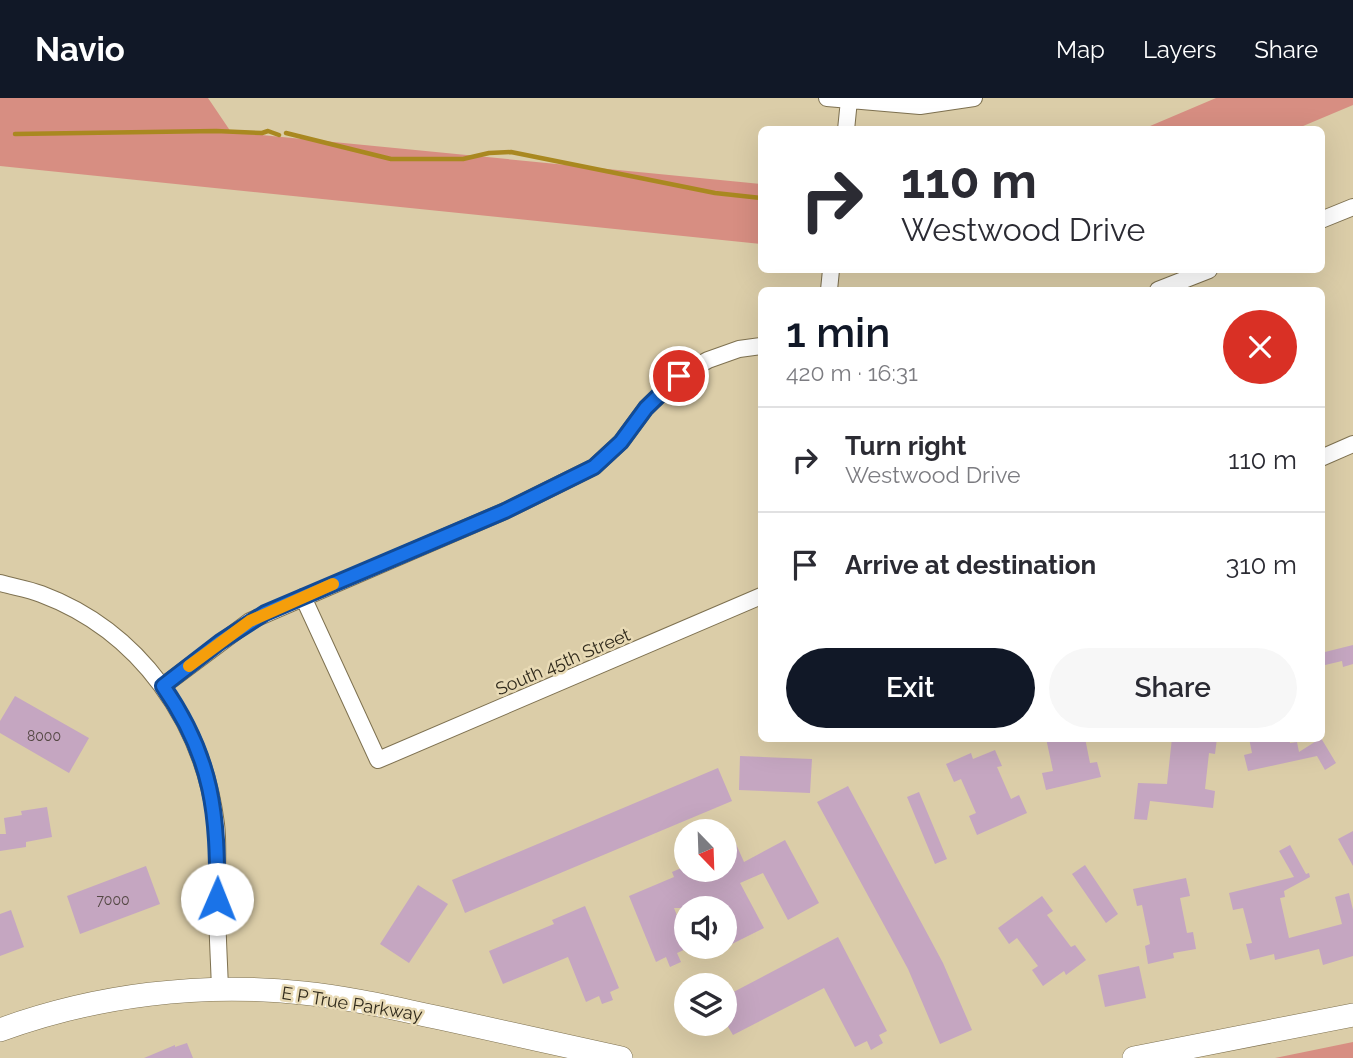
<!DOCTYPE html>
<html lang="en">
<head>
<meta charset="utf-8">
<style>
	:root { --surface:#fff; --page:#f7f7f7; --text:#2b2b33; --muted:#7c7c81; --line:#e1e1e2; --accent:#111827 }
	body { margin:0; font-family:Raleway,sans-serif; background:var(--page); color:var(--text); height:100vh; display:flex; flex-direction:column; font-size:26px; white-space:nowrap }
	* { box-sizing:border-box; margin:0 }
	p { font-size:23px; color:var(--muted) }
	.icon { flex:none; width:38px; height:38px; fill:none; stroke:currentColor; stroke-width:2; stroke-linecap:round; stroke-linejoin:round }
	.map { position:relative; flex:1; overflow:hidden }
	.drawer { position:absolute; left:758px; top:189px; width:567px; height:455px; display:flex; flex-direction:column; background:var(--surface); border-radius:10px; box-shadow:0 7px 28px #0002 }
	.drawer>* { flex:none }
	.guide { position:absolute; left:758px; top:28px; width:567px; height:147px; border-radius:10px; box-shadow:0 7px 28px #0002; background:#fff; color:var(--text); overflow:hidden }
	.needle { width:46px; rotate:157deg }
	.buttons { position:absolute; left:674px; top:721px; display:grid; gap:14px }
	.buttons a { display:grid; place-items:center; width:63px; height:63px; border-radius:50%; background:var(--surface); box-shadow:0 7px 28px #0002; font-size:35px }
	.pin { position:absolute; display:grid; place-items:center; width:60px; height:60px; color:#fff; margin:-30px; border:4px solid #fff; border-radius:50%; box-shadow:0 2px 7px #0007 }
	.me { position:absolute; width:77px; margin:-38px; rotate:1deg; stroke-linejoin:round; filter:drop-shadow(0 0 5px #0008) }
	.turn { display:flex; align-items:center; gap:24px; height:147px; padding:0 28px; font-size:32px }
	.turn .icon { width:91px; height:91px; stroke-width:2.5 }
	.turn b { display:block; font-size:49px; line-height:60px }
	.round { display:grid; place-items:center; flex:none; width:74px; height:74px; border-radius:37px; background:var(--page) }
	.head { display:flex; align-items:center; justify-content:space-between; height:119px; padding:0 28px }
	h1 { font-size:42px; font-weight:600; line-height:52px; color:var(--accent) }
	.action { display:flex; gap:14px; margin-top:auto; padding:14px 28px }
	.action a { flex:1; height:80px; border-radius:42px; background:var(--accent); color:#fff; font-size:28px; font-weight:600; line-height:80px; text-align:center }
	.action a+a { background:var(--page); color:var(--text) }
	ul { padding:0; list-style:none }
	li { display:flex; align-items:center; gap:21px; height:105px; padding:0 28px; border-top:2px solid var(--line) }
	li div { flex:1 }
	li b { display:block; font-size:26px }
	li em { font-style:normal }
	header { display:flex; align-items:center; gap:42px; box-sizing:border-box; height:98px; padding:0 35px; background:var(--accent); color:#fff }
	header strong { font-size:33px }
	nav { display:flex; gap:38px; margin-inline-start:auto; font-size:24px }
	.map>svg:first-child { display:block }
</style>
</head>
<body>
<header>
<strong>Navio</strong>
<nav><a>Map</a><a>Layers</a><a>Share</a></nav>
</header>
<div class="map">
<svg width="1353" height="960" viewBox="0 0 1353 960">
	<rect width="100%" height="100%" fill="#dbcda8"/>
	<path fill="#d78e82" d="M0 0H208L231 34 761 86V146L0 68Z
		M1216 0H1353V7L1296 31H1143Z
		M1353 944V960H1275Z"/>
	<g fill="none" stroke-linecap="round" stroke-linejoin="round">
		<path stroke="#a98820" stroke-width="4.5" d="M286 35 391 61H463L489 55 511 54 715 95 761 100
			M15 36 216 33 262 35 268 33 279 37"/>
	</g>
	<path fill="#c5a6c1" d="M1353 547V566L1343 569 1342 563 1321 568V555Z
		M15 598 89 640 69 675 0 635V623Z
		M1046 640H1085L1090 665 1097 664 1101 679 1046 692 1042 675 1053 673Z
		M1172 640H1217L1215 656 1209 655 1205 691 1215 693 1213 710 1150 703 1147 722 1134 721 1138 685 1167 686Z
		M1249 640H1289L1290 645 1297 644 1299 654 1321 640 1336 665 1325 672 1317 658 1248 673 1244 657 1252 655Z
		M995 652 1002 668 997 669 1011 701 1019 697 1027 715 977 737 969 718 976 715 961 681 954 684 946 666 971 655 973 661Z
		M740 658 812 661 810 695 739 692Z
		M718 670 732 703 465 815 452 782Z
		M848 688 943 865 972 932 940 946 908 871 817 704Z
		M919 694 947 761 935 766 907 699Z
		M47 709 52 739 26 744V749L0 753V736H6L4 720 22 717 21 713Z
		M1353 733V768L1338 741Z
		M785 742 819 805 788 822 763 775 740 785 764 830 724 850V810H674L686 840V851L677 855 681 864 670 869 666 859 656 864 629 798 674 779 672 774 686 768V772H724V751L736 746 744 764Z
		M1290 747 1306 776 1309 775 1310 779 1284 793 1285 799 1280 800 1289 840 1342 826 1335 799 1349 795 1353 812V858L1323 867 1319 851 1275 862 1274 856 1250 862 1246 846 1252 845 1243 810 1233 812 1229 795 1294 779 1279 753Z
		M1085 767 1118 816 1106 825 1072 776Z
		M146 768 160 806 80 836 67 798Z
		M1186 780 1190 798 1180 800 1187 835 1193 834 1196 851 1173 855 1174 860 1148 866 1145 848 1150 846 1142 807 1137 808 1133 791Z
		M418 787 448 806 409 865 380 846Z
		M1042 798 1053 813 1047 817 1071 849 1075 847 1086 862 1066 877 1064 873 1043 888 1032 872 1038 868 1017 840 1009 846 998 830Z
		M585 808 619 890 610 894 613 902 602 906 599 898 586 904 568 859 503 886 489 853 554 826 552 822Z
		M11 812 24 849 0 858V816Z
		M838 839 887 933 879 937 883 945 871 952 867 943 855 949 824 890 733 937 724 922V899Z
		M1139 868 1146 900 1105 909 1098 877Z
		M187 945 193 960H144L175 947V949Z"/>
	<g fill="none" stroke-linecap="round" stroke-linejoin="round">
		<defs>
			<path id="street" d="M827 0 920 8 974 0
				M846 32 849 2
				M1321 122 1353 109
				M829 192 831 172
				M1158 192 1209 172
				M1321 360 1353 346
				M0 485C14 489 28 491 41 496 140 533 203 624 216 726 219 750 216 776 217 801 217 831 219 861 220 891
				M303 499 378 662 761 498
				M163 588 250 523 505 413 594 369 621 344 646 310 679 278 708 262 739 251 761 248"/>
			<path id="secondary" d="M0 932C96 897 201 884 303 895 353 900 401 912 449 922 506 935 564 947 621 960
				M1134 960 1353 917"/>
		</defs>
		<use href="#street" stroke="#7e7150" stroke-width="18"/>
		<use href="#secondary" stroke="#7e7150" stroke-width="24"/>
		<use href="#street" stroke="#fff" stroke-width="16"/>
		<use href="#secondary" stroke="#fff" stroke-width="23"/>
	</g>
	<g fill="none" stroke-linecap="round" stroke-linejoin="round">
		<defs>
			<path id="route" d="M217 801C218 716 213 660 163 588L220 544 265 515 505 413 594 369 621 344 646 310 679 278"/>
		</defs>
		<use href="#route" stroke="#114b97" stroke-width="18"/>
		<use href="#route" stroke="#1a73e8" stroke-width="12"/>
		<path stroke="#f59e0b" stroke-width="12" d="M189 568 250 523 333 486"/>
	</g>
	<g text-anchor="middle" stroke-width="5" stroke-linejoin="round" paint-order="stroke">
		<g font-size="14" fill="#544844">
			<text x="44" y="643">8000</text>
			<text x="113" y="807">7000</text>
		</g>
		<g font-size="18" fill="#2f291b" stroke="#e8dab5">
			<text transform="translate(563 564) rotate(-23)" y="6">South 45th Street</text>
			<text transform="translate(352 906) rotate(9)" y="6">E P True Parkway</text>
		</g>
	</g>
</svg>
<div class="buttons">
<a><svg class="needle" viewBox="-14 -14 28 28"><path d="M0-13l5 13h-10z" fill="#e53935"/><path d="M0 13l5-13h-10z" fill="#7c7c81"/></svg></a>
<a><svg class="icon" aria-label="sound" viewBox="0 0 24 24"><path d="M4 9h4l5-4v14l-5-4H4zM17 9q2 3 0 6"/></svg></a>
<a><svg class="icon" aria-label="layers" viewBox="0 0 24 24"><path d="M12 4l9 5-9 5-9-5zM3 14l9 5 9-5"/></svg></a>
</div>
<div class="pin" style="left:679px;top:278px;background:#d93025"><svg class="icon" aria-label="arrive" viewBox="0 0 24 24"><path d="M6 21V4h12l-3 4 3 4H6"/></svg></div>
<svg class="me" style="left:217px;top:801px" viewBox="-20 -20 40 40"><circle r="19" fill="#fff"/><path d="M0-13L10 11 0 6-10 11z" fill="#1a73e8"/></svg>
<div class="guide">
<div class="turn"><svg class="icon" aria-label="right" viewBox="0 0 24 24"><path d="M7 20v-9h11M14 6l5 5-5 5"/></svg><div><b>110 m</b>Westwood Drive</div></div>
</div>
<section class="drawer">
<div class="head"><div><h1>1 min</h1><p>420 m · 16:31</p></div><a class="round" style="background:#d93025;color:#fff"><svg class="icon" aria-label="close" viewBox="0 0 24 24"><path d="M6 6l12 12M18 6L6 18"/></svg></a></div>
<ul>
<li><svg class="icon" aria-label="right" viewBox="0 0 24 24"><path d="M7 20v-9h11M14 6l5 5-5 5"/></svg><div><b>Turn right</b><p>Westwood Drive</p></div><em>110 m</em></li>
<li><svg class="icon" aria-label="arrive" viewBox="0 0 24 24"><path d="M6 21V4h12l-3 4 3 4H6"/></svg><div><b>Arrive at destination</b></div><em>310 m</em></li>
</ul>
<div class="action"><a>Exit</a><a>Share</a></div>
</section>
</div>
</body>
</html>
